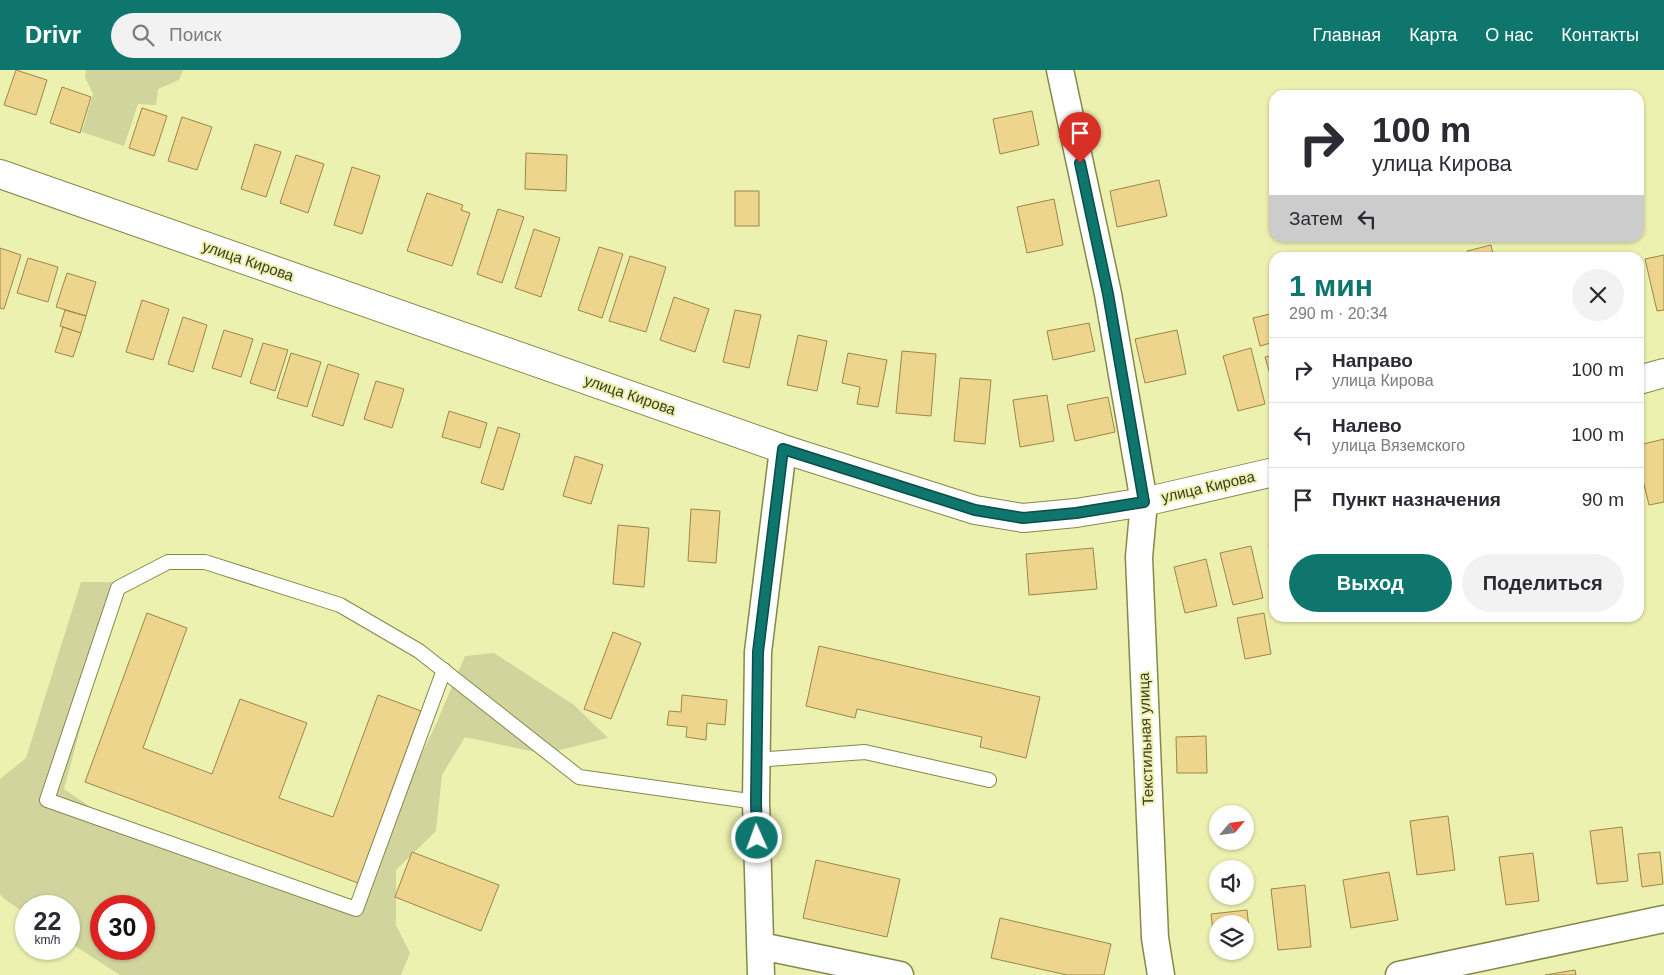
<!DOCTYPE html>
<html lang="ru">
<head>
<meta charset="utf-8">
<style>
	:root { --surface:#fff; --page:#f2f2f3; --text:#2b2b33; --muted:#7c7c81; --line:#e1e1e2; --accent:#0f766e }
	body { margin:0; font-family:Arial,sans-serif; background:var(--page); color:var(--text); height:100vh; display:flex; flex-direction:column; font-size:19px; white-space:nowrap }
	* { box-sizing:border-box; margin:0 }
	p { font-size:16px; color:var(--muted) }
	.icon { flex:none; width:28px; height:28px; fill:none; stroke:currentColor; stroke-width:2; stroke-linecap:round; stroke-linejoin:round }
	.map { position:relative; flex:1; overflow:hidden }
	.details { position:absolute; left:1269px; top:182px; width:375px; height:370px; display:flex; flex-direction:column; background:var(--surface); border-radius:15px; box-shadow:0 1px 4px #0004 }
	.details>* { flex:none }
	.hud { position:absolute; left:1269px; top:20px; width:375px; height:152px; border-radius:15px; box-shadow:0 1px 4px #0004; background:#fff; color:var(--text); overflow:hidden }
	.needle { width:32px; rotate:61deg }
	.fabs { position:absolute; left:1209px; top:735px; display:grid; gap:10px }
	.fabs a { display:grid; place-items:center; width:45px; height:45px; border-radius:50%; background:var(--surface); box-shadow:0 1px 4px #0004; font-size:25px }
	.speed { position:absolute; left:15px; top:825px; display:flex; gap:10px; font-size:25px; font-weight:700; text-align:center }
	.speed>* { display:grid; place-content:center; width:65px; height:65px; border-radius:50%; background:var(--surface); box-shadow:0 1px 4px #0004; line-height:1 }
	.speed small { font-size:12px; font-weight:400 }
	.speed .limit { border:8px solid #d22; background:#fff; color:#111 }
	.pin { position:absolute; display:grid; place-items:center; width:42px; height:42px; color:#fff; margin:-51px -21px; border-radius:50% 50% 50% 0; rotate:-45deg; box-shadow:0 0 5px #0007 }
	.pin .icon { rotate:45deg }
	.me { position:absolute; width:55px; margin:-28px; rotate:358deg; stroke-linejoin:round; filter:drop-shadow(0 0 4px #0008) }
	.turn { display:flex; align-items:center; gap:18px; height:105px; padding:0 20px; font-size:22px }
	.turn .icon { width:65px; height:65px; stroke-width:2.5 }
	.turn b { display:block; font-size:35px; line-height:42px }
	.then { display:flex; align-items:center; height:48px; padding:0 20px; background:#0003; gap:10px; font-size:19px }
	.round { display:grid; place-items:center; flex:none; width:52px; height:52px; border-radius:26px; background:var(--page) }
	.head { display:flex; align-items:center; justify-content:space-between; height:85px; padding:0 20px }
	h1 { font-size:30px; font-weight:700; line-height:38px; color:var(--accent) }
	.button { display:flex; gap:10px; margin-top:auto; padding:10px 20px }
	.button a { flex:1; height:58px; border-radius:30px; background:var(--accent); color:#fff; font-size:20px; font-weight:700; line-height:58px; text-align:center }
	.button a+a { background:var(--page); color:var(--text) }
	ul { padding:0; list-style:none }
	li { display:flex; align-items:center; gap:15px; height:65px; padding:0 20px; border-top:1px solid var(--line) }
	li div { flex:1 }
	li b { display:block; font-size:19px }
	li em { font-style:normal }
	header { display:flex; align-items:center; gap:30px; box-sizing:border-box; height:70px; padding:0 25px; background:var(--accent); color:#fff }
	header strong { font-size:24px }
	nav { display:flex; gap:28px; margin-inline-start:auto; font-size:18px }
	.search { width:350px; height:45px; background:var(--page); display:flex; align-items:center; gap:12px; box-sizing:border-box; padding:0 18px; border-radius:28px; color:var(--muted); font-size:19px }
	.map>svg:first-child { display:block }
</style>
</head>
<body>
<header>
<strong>Drivr</strong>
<div class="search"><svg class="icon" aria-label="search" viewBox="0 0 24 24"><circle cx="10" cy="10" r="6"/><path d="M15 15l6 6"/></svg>Поиск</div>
<nav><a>Главная</a><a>Карта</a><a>О нас</a><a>Контакты</a></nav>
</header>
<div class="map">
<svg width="1664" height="905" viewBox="0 0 1664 905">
	<rect width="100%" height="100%" fill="#edf1af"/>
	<path fill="#d1d59d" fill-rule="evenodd" d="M86 0H183L179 10 158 19 156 35 138 34 124 76 82 62 93 24 85 7Z
		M81 512H120L64 719 92 738 351 830 437 652 465 586 494 583 574 635 608 668 544 684 465 667 442 705 436 761 396 800V855L410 883 401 905H120L69 872V836H26V844L3 828 0 824V709L26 688ZM101 836H144V879H101Z"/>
	<path fill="#edd58d" stroke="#9b8749" d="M16 0 47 10 36 45 4 35Z
		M62 17 91 27 80 63 50 53Z
		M142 38 167 46 154 86 129 78Z
		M1032 41 1039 75 1000 84 993 49Z
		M182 47 212 57 197 100 168 91Z
		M255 74 281 82 266 127 241 119Z
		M526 83 567 85 566 121 525 119Z
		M296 85 324 94 308 143 280 133Z
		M352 97 380 106 362 164 334 155Z
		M1159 110 1167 146 1117 157 1110 121Z
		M735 121H759V156H735Z
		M427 123 463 135 461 140 470 143 452 196 407 181Z
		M1054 129 1063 175 1027 183 1017 137Z
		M498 139 524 147 502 213 477 204Z
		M534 159 560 168 541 227 515 218Z
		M1491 175 1494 188H1469L1467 181Z
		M599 177 623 184 602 248 578 240Z
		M0 178 21 185 4 239 0 238Z
		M1664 185V240L1657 241 1645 189Z
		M630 186 666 197 646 262 609 251Z
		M28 188 58 197 48 232 17 223Z
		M67 203 96 212 86 246 56 237Z
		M674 227 709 239 695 282 660 270Z
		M142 230 169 239 153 290 126 282Z
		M65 240 86 246 81 263 60 256Z
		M735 240 761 245 749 298 723 292Z
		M1274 243V272L1260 276 1253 248Z
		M183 247 207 255 193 302 168 294Z
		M1089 253 1095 281 1053 290 1047 261Z
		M63 257 81 263 73 287 55 282Z
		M224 260 253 269 241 307 212 298Z
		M1177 260 1186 304 1145 313 1135 269Z
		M798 265 827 271 817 321 787 315Z
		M263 273 288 280 275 321 250 313Z
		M1251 278 1265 334 1238 341 1223 286Z
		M902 281 936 284 931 346 896 343Z
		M291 283 321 292 307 337 277 328Z
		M848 283 887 290 878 337 857 334 860 317 842 313Z
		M1274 285V318L1265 287Z
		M328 294 359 304 343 356 312 346Z
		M960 308 991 310 985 374 954 371Z
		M376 311 404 319 392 358 364 349Z
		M1047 325 1054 371 1020 377 1013 330Z
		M1108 327 1115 362 1075 371 1067 335Z
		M449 341 487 353 480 378 442 367Z
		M498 357 520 364 503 420 481 413Z
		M1664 369V432L1649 435 1639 394V375Z
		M575 386 603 395 591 434 563 426Z
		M691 439 720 441 716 493 688 491Z
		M618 455 649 458 644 517 613 514Z
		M1274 473V492L1269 474Z
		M1251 476 1263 528 1233 535 1220 483Z
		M1093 478 1097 519 1029 525 1026 484Z
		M1206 489 1217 536 1185 543 1174 497Z
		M147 543 187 558 143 678 212 704 240 629 307 653 279 728 333 747 378 625 421 641 358 813 85 712Z
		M1264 543 1271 584 1245 589 1237 548Z
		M613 562 641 573 611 649 584 639Z
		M819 576 1040 627 1026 688 980 677 982 667 857 639 855 648 806 636Z
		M682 625 727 630 725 655 707 653 706 670 686 667 687 657 667 655 669 641 681 642Z
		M1206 666 1207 703H1177L1176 667Z
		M1448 746 1455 800 1417 805 1410 751Z
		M1622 757 1628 811 1597 814 1590 761Z
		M412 782 499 815 481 861 395 827Z
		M1660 782 1663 814 1642 817 1638 784Z
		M1533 783 1539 831 1506 835 1499 787Z
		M816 790 900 809 887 867 803 848Z
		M1389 802 1398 850 1351 858 1343 810Z
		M1305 815 1311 877 1278 880 1271 819Z
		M1247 840 1250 867H1245V854H1218V871H1214L1211 844Z
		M1000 848 1111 874 1104 905H1067L991 888Z
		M1575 900 1576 905H1545Z"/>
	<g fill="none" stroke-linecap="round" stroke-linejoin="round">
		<defs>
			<path id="lane" d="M444 600 356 839 47 730 118 518 168 492H205L340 535 419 581 579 707 756 732
				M756 690 865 682 989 710"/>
			<path id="street" d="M1060 0 1108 224 1144 432 1139 487 1155 868 1161 905
				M761 876 900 905
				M761 905 756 732 758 582 783 379
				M1399 905 1664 849"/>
			<path id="primary" d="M0 104 783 379 975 440 1023 448 1076 443 1144 432 1274 402
				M1639 310 1664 303"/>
		</defs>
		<use href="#lane" stroke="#85884a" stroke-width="16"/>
		<use href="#street" stroke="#85884a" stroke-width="29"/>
		<use href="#primary" stroke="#85884a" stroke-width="30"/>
		<use href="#lane" stroke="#fff" stroke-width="14"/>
		<use href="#street" stroke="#fff" stroke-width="26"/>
		<use href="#primary" stroke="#fff" stroke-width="28"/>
	</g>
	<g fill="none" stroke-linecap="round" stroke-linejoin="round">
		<defs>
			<path id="route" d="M757 768 756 732 758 582 783 379 975 440 1023 448 1076 443 1144 432 1108 224 1080 93"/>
		</defs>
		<use href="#route" stroke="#0a4d48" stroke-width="12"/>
		<use href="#route" stroke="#0f766e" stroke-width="9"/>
	</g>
	<g text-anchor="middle" stroke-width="4" stroke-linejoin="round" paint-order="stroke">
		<g font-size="15" fill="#3b3c22" stroke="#edf1af">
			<text transform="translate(248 191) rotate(19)" y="5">улица Кирова</text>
			<text transform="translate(630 325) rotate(19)" y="5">улица Кирова</text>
			<text transform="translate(1208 417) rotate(-13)" y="5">улица Кирова</text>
			<text transform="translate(1146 669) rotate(-92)" y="5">Текстильная улица</text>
		</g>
	</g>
</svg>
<div class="fabs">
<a><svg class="needle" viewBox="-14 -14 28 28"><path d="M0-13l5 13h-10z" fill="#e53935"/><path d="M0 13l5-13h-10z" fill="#7c7c81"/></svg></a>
<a><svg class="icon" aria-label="sound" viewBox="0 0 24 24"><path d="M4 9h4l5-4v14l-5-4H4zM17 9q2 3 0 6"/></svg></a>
<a><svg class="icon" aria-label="layers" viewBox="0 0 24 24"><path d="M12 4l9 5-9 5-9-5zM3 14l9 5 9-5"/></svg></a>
</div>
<div class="speed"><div>22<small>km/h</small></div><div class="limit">30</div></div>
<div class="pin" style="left:1080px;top:93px;background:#d93025"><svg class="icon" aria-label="arrive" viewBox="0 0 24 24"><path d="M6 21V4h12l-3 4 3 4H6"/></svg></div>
<svg class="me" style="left:757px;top:768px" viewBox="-20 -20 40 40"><circle r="17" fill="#0f766e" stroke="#fff" stroke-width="3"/><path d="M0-11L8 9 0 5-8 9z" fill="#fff"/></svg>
<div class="hud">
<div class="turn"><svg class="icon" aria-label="right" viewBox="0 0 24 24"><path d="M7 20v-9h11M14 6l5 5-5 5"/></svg><div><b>100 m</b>улица Кирова</div></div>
<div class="then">Затем<svg class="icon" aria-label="left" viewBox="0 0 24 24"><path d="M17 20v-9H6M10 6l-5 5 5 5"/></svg></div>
</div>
<section class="details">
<div class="head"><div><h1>1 мин</h1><p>290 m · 20:34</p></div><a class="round"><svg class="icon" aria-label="close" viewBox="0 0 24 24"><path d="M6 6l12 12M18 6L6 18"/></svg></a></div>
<ul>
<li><svg class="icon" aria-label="right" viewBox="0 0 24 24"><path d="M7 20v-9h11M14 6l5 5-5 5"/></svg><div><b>Направо</b><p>улица Кирова</p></div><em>100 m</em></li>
<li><svg class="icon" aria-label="left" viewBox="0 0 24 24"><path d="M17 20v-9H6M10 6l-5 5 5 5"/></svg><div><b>Налево</b><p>улица Вяземского</p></div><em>100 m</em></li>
<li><svg class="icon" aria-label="arrive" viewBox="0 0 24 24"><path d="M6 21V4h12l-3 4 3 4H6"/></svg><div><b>Пункт назначения</b></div><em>90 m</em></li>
</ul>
<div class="button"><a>Выход</a><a>Поделиться</a></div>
</section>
</div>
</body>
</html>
